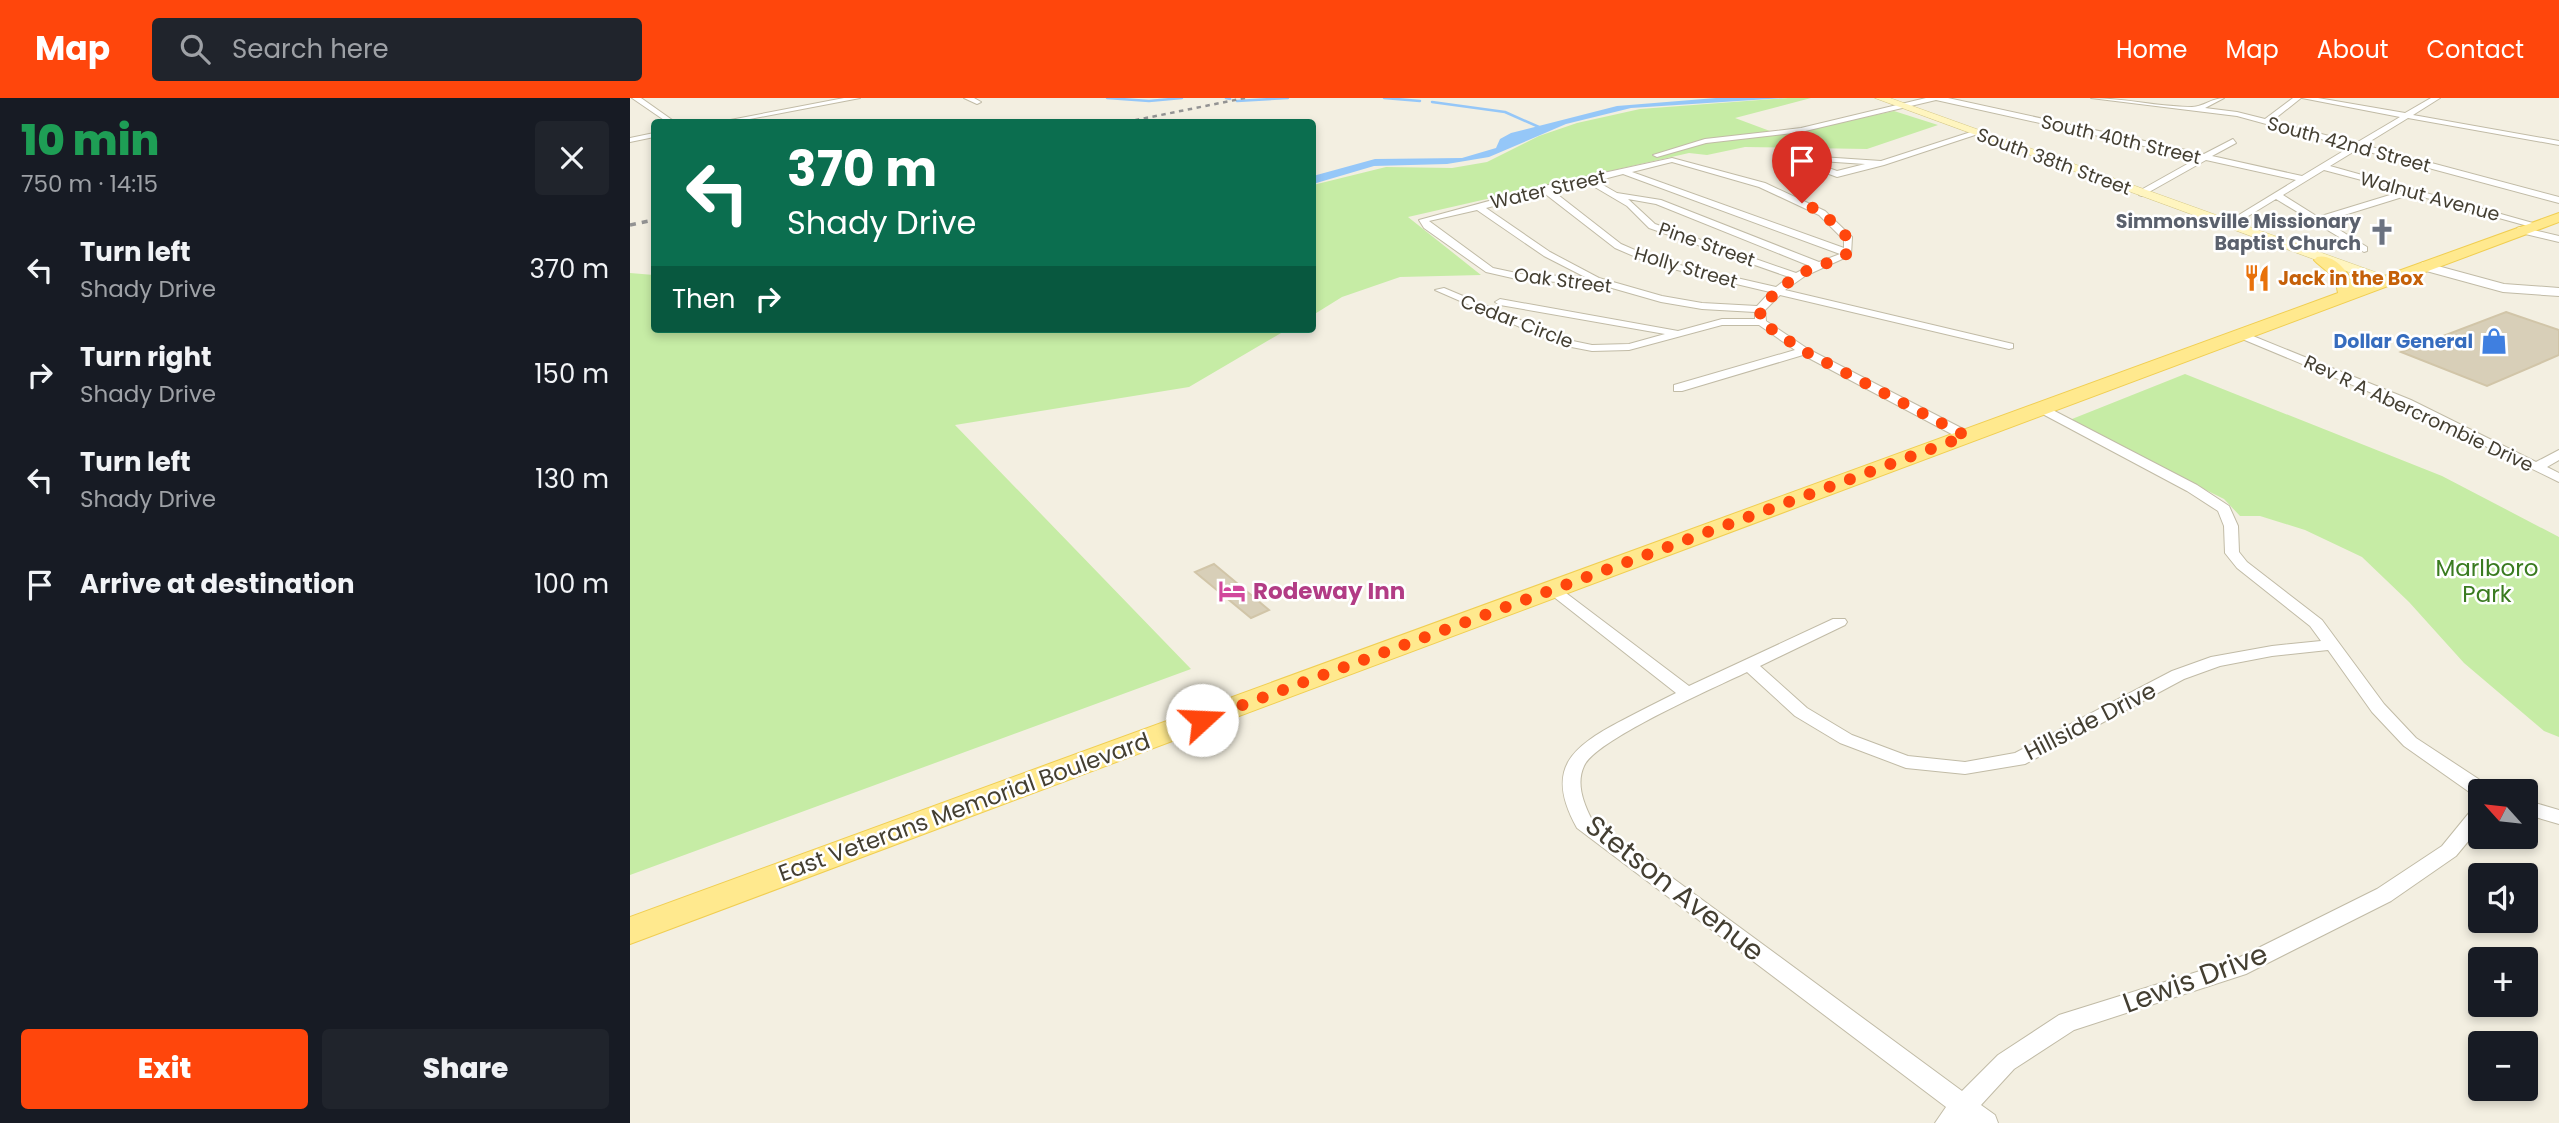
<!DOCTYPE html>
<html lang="en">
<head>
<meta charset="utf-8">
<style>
	:root { --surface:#171b24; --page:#20242c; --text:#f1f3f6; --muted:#9ea1a6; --accent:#ff460c }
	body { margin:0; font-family:Poppins,sans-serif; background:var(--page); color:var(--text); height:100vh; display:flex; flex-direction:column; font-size:26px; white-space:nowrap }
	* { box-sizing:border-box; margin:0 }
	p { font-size:23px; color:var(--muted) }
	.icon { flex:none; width:38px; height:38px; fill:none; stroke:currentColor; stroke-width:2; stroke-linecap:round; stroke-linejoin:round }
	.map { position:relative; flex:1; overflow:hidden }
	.details { display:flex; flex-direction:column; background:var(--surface); width:630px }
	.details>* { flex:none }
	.top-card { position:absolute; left:21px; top:21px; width:665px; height:214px; border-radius:7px; box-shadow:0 4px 10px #0003; background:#0b6e4f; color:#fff; overflow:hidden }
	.needle { width:46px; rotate:297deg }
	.controls { position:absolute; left:1838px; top:681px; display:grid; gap:14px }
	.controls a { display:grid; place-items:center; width:70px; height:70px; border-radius:7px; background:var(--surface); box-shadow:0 4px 10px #0003; font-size:35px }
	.pin { position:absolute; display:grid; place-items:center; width:60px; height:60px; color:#fff; margin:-72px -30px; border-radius:50% 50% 50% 0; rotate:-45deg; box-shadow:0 0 7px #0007 }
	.pin .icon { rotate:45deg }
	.me { position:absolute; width:77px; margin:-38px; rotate:70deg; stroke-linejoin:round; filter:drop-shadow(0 0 5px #0008) }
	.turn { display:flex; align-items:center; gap:24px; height:147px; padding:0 21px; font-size:32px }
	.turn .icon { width:91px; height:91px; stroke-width:2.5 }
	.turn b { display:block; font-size:49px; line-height:60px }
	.then { display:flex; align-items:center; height:66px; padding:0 21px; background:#0003; gap:14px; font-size:26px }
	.round { display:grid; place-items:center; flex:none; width:74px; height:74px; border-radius:7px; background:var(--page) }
	.overview { display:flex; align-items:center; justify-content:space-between; height:119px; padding:0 21px }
	h1 { font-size:42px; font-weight:800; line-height:52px; color:#1e9e55 }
	.action { display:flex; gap:14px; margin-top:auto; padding:14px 21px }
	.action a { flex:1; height:80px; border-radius:7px; background:var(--accent); color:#fff; font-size:28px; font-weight:800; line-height:80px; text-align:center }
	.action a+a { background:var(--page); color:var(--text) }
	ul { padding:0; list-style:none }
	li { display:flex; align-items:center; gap:21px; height:105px; padding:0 21px }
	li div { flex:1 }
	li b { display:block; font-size:26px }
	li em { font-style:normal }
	header { display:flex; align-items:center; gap:42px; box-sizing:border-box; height:98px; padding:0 35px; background:var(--accent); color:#fff }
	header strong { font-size:33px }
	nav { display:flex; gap:38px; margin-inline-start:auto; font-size:24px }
	.search { width:490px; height:63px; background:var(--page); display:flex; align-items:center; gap:18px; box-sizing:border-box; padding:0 24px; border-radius:7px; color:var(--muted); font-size:26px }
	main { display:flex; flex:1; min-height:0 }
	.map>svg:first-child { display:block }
</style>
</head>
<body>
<header>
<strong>Map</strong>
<div class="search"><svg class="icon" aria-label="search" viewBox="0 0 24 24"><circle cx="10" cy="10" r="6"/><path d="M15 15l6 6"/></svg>Search here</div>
<nav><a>Home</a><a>Map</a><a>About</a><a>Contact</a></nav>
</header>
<main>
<section class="details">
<div class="overview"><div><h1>10 min</h1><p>750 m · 14:15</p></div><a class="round"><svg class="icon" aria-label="close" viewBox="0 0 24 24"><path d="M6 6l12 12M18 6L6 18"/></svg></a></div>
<ul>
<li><svg class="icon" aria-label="left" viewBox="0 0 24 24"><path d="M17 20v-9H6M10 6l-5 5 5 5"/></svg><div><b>Turn left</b><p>Shady Drive</p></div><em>370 m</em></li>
<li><svg class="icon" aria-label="right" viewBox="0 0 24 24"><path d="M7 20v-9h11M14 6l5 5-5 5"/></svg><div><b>Turn right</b><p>Shady Drive</p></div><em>150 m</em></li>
<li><svg class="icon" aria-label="left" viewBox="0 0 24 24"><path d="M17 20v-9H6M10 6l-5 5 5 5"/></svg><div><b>Turn left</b><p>Shady Drive</p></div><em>130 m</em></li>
<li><svg class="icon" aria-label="arrive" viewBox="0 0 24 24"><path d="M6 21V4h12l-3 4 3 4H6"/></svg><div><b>Arrive at destination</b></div><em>100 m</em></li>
</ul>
<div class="action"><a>Exit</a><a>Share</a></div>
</section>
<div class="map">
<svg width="1929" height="1025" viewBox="0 0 1929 1025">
	<rect width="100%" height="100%" fill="#f3efe1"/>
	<path fill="#c6eca5" d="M1158 0H1181L1105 20 1151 37 1264 13 1308 27 1237 51 1115 49 1077 57 1059 55 778 119 851 177 770 179 712 199 683 217V87L756 69 822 70 857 64 909 38 947 25 1010 11Z
		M0 175 24 177V231H658L559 289 325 327 561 571 0 777Z
		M1555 276 1812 378 1929 439V639L1914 633 1834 565 1779 504 1732 459 1675 432 1630 418H1610L1594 401 1437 323Z"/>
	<path fill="#95c7f8" d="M1086 0H1155L1001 10 936 26 859 59 817 66 744 68 683 86V78L745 61 832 60 866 50 870 41 881 35 987 8Z"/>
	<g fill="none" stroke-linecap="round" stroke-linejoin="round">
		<path stroke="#95c7f8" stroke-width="2.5" d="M477 0 519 3 552 0
			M596 0 600 1
			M754 0 790 3
			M607 3 658 0
			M802 4 875 14 909 29"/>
	</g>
	<path fill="#d8cfb8" stroke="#d1c5a8" stroke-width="2" d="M1876 214 1929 232V257L1857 288 1771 254Z
		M584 466 639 512 621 520 565 474Z"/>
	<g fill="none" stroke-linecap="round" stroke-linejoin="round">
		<defs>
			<path id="minor" d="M2 0H11L45 24H37Z
				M214 0H230L104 24H90Z
				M334 0H344L351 4 347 6Z
				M1296 0H1318L1574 56 1603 41 1606 45 1582 58 1672 78 1720 49 1607 18 1461 0C1495 0 1528 9 1562 9 1573 9 1582 0 1594 0L1575 10 1607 14 1635 21 1663 0H1671L1642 23 1726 45 1770 19 1672 0H1688L1775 15 1801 0H1810L1783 17 1929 43V47L1778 20 1734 47 1929 99V105L1728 51 1700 68 1910 127 1905 130 1782 96 1695 123 1737 149V153L1734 154 1646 101 1602 128 1594 126 1666 82 1576 62 1512 98 1509 97V93L1568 60 1306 2 1171 34 1076 45 1027 59 1023 57 1075 41 1171 30ZM1694 72 1773 93 1688 119 1653 97Z
				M1344 33 1351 35 1254 67 1207 79 1162 62 1176 58 1251 63ZM1176 62 1235 66 1207 73Z
				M24 35V39L0 44V40Z
				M1042 60 1135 85 1195 113 1222 139 1221 157 1175 178 1155 192 1383 246V250L1379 251 1150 197 1135 212 1136 223 1178 251 1341 335V341H1331L1173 257 1052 293H1044V287L1165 252 1129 227H1092L999 252 962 253 931 247 805 192 814 190 938 242 962 247 999 246 1035 236 870 207 865 204 870 201 1048 233 1092 221H1125V214L1072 211 1031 204 968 186 891 182 856 174 794 130 789 122 914 88ZM1042 64 1129 89 1189 117 1214 142V150L1002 74ZM993 76 1210 156 1189 164 1031 102 987 95 966 83ZM958 85 997 108 1019 130 1159 179 1146 189 1028 162 991 146 923 93ZM914 95 985 150 1022 166 1140 194 1127 208 1072 205 1032 198 969 180 920 154 856 110ZM998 101 1026 106 1180 168 1166 175 1025 126ZM847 112 914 158 955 179 891 176 863 170 799 123Z
				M1890 129 1929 138V144L1887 134V130Z
				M1605 234H1613L1781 302 1906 364 1929 352V362L1917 369 1929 375V384L1773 308 1605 238Z
				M1411 306 1567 387 1599 408 1608 428 1609 454 1617 464 1692 522 1754 606 1786 640 1859 688 1861 693H1850V699L1845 698 1774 648 1742 614 1698 552 1642 558 1590 568 1554 581 1395 666 1335 676 1276 670 1210 645 1165 618 1117 574C1086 589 965 642 954 668 946 685 953 704 961 720L1332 993 1368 957 1429 917 1602 863 1747 791 1812 748 1843 710 1850 708V729L1826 758 1761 803 1616 876 1444 932 1384 971 1351 1007 1365 1017 1368 1025H1305L1316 1009 947 730C914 671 941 649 993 622 1010 613 1028 604 1046 595L915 492 918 489H928L1059 588 1203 521H1215L1217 524 1215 527 1130 568 1177 610 1222 637 1278 658 1335 664 1385 655 1542 573 1581 559 1642 548 1691 543 1680 528 1607 470 1595 455 1594 428 1588 413 1557 393 1407 313V307Z
				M1895 702 1929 712V726L1895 716Z"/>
			<path id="tertiary" d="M1793 164 1874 186 1929 190V198L1873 194 1789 171 1787 168Z"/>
			<path id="secondary" d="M1245 0H1260L1759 179 1761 182 1759 185H1749Z"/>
			<path id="primary" d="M1929 115V124L0 846V819L1708 195 1705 180 1687 165 1684 162 1687 159C1703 155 1720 174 1724 189Z"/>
		</defs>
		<use href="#minor" stroke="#c1bba6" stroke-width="2"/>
		<use href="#tertiary" stroke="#c1bba6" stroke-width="2"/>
		<use href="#secondary" stroke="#d8cb8b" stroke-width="1"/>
		<use href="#primary" stroke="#f0ce52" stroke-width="2"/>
		<use href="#minor" fill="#fff" fill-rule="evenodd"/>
		<use href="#tertiary" fill="#fff" fill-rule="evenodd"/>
		<use href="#secondary" fill="#fff5bf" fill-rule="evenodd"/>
		<use href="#primary" fill="#ffe98e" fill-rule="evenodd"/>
		<path stroke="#939393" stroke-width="2.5" stroke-dasharray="4.5 4.5" stroke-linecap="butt" d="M496 24 615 0"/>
		<path stroke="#939393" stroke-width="3.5" stroke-dasharray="6 6" stroke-linecap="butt" d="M0 127 24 122"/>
	</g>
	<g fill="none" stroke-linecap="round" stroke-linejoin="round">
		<path stroke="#ff460c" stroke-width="12" stroke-dasharray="0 21.6" d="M572 622 1336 338 1174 253 1131 224 1130 211C1147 192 1164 177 1188 168 1200 164 1208 162 1218 155L1219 141 1192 114 1172 105"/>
	</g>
	<defs>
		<symbol id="church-bare" viewBox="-9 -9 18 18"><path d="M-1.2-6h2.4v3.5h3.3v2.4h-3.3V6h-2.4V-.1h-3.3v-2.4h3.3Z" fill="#6b7280" stroke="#fff" stroke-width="2.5" paint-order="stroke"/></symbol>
		<symbol id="restaurant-bare" viewBox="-9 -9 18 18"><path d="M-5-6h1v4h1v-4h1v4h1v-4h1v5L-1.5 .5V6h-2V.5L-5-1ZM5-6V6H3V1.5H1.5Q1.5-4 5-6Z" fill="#e8710a" stroke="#fff" stroke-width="2.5" paint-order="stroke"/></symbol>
		<symbol id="shop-bare" viewBox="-9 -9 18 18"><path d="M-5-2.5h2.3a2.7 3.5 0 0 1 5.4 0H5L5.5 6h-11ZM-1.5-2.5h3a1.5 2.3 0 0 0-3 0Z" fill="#3f7fe0" stroke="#fff" stroke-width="2.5" paint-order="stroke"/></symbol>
		<symbol id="hotel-bare" viewBox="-9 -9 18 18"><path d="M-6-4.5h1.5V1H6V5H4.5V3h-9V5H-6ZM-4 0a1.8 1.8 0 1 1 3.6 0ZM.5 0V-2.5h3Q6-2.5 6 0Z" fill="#d1479c" stroke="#fff" stroke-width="2.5" paint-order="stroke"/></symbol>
	</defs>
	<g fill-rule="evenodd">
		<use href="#church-bare" x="1733" y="115" width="38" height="38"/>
		<use href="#restaurant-bare" x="1608" y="161" width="38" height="38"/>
		<use href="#shop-bare" x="1845" y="224" width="38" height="38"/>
		<use href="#hotel-bare" x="583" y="474" width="38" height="38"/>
	</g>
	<g text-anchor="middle" stroke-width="5" stroke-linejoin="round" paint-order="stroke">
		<g font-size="19" fill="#443f32" stroke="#fff">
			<text transform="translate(1491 41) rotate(13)" y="7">South 40th Street</text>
			<text transform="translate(1719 46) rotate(15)" y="7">South 42nd Street</text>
			<text transform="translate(1424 63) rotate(20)" y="7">South 38th Street</text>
			<text transform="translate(918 91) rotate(-13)" y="7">Water Street</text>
			<text transform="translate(1800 98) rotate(15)" y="7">Walnut Avenue</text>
			<text transform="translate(1077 146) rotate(19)" y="7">Pine Street</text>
			<text transform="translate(1056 169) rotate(16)" y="7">Holly Street</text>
			<text transform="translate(933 182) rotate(7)" y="7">Oak Street</text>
			<text transform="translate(887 223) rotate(21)" y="7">Cedar Circle</text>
			<text transform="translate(1789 315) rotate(25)" y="7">Rev R A Abercrombie Drive</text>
		</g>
		<g font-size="19" font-weight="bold" fill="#5b616d" stroke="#fff" text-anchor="end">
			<text x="1731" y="130">Simmonsville Missionary<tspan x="1731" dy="22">Baptist Church</tspan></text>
		</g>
		<g font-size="19" font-weight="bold" fill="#c56008" stroke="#fff" text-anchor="start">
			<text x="1648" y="187">Jack in the Box</text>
		</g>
		<g font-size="19" font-weight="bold" fill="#366cbe" stroke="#fff" text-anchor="end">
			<text x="1843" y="250">Dollar General</text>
		</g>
		<g font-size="23" fill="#3a7b20" stroke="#fff">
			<text x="1857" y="478">Marlboro<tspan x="1857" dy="26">Park</tspan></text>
		</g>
		<g font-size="23" font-weight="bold" fill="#b23c85" stroke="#fff" text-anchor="start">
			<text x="623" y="501">Rodeway Inn</text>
		</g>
		<g font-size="23" fill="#443f32" stroke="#fff">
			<text transform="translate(1460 623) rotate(-27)" y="8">Hillside Drive</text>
			<text transform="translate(334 709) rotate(-20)" y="8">East Veterans Memorial Boulevard</text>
		</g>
		<g font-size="28" fill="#443f32" stroke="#fff">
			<text transform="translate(1045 790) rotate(38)" y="10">Stetson Avenue</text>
			<text transform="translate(1565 880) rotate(-20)" y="10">Lewis Drive</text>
		</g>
	</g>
</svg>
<div class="controls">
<a><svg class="needle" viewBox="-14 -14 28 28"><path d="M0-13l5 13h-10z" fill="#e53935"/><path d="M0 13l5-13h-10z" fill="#9ea1a6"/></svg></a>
<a><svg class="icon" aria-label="sound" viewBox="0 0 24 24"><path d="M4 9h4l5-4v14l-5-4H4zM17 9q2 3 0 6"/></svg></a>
<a>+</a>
<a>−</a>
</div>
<div class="pin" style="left:1172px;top:105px;background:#d93025"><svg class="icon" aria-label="arrive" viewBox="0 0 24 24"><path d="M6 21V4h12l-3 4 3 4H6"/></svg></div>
<svg class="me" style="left:572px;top:622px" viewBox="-20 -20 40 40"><circle r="19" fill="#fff"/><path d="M0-13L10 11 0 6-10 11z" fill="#ff460c"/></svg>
<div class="top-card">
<div class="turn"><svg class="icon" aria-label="left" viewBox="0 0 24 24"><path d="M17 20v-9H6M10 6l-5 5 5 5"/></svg><div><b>370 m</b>Shady Drive</div></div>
<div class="then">Then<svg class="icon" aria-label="right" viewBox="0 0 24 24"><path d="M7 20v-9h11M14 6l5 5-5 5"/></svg></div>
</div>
</div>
</main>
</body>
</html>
